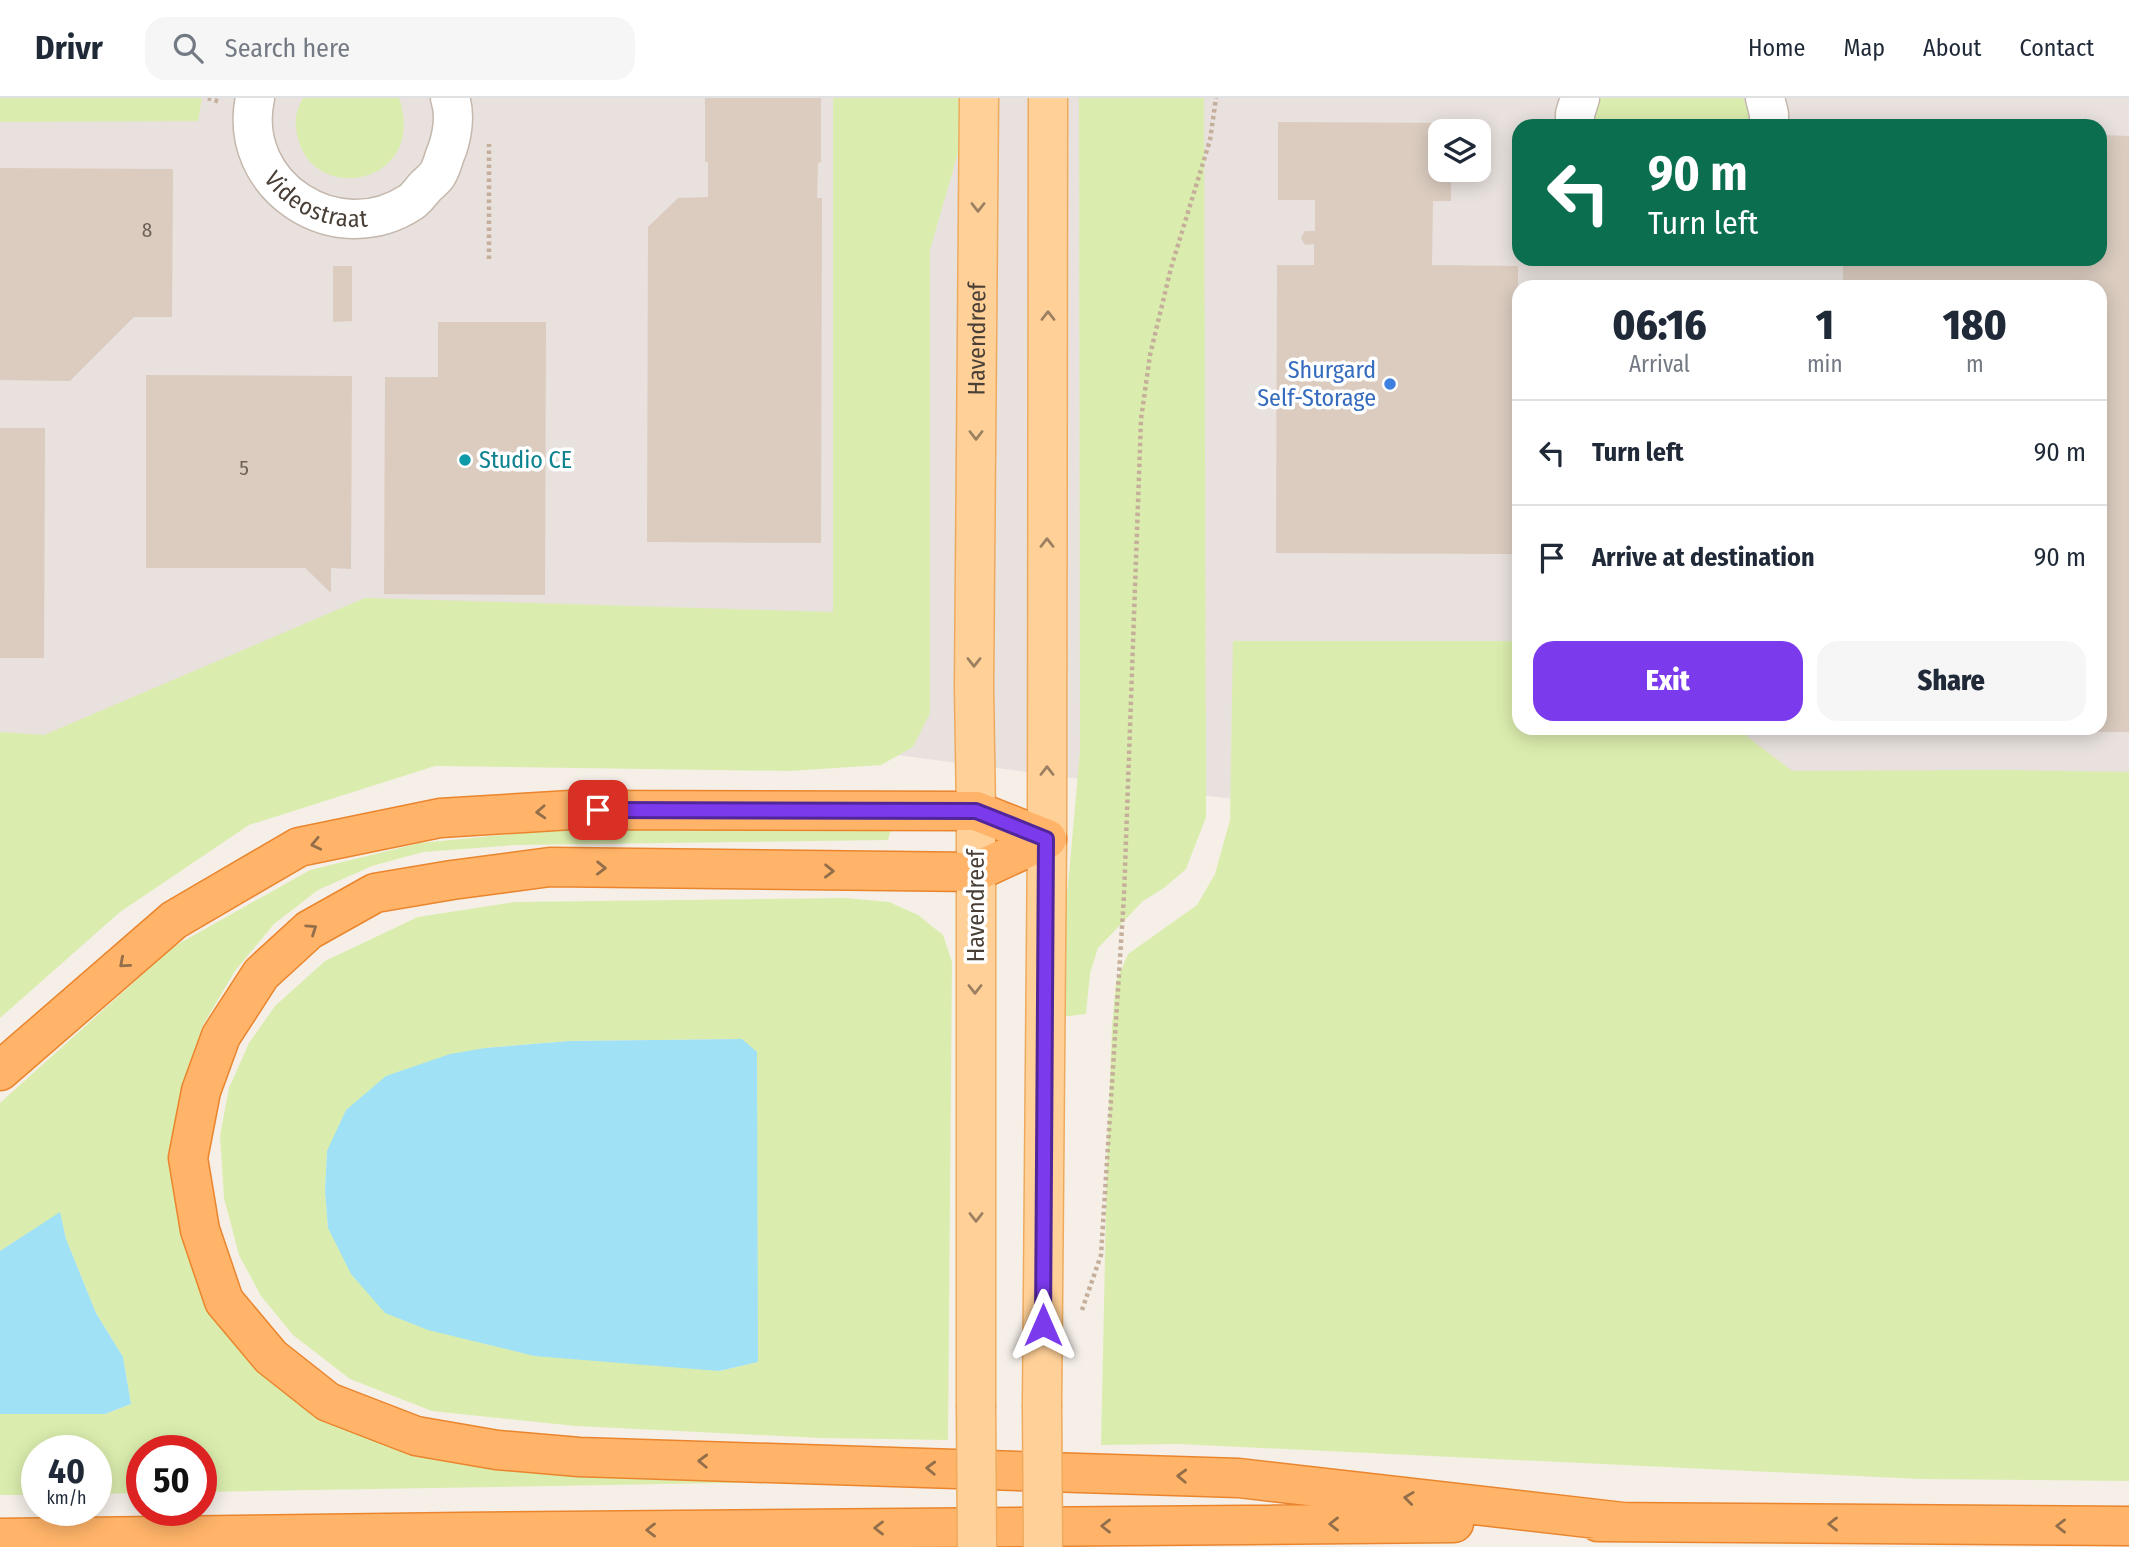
<!DOCTYPE html>
<html lang="en">
<head>
<meta charset="utf-8">
<style>
	:root { --surface:#fff; --page:#f6f6f7; --text:#1f2937; --muted:#747a83; --line:#e0e1e3; --accent:#7c3aed }
	body { margin:0; font-family:"Fira Sans Condensed",sans-serif; background:var(--page); color:var(--text); height:100vh; display:flex; flex-direction:column; font-size:26px; white-space:nowrap }
	* { box-sizing:border-box; margin:0 }
	p { font-size:23px; color:var(--muted) }
	.icon { flex:none; width:38px; height:38px; fill:none; stroke:currentColor; stroke-width:2; stroke-linecap:round; stroke-linejoin:round }
	.map { position:relative; flex:1; overflow:hidden }
	.drawer { position:absolute; left:1512px; top:182px; width:595px; height:455px; display:flex; flex-direction:column; background:var(--surface); border-radius:21px; box-shadow:0 4px 18px #0003 }
	.drawer>* { flex:none }
	.hud { position:absolute; left:1512px; top:21px; width:595px; height:147px; border-radius:21px; box-shadow:0 4px 18px #0003; background:#0b6e4f; color:#fff; overflow:hidden }
	.buttons { position:absolute; left:1428px; top:21px; display:grid; gap:14px }
	.buttons a { display:grid; place-items:center; width:63px; height:63px; border-radius:14px; background:var(--surface); box-shadow:0 4px 18px #0003; font-size:35px }
	.speed { position:absolute; left:21px; top:1337px; display:flex; gap:14px; font-size:35px; font-weight:700; text-align:center }
	.speed>* { display:grid; place-content:center; width:91px; height:91px; border-radius:50%; background:var(--surface); box-shadow:0 4px 18px #0003; line-height:1 }
	.speed small { font-size:18px; font-weight:400 }
	.speed .limit { border:10px solid #d22; background:#fff; color:#111 }
	.pin { position:absolute; display:grid; place-items:center; width:60px; height:60px; color:#fff; margin:-30px; border-radius:14px; box-shadow:0 4px 10px #0006 }
	.me { position:absolute; width:77px; margin:-38px; rotate:0deg; stroke-linejoin:round; filter:drop-shadow(0 0 5px #0008) }
	.turn { display:flex; align-items:center; gap:24px; height:147px; padding:0 21px; font-size:32px }
	.turn .icon { width:91px; height:91px; stroke-width:2.5 }
	.turn b { display:block; font-size:49px; line-height:60px }
	.eta { display:flex; justify-content:space-evenly; align-items:center; height:119px; text-align:center }
	.eta b { font-size:42px; font-weight:800; line-height:49px }
	.button { display:flex; gap:14px; margin-top:auto; padding:14px 21px }
	.button a { flex:1; height:80px; border-radius:21px; background:var(--accent); color:#fff; font-size:28px; font-weight:800; line-height:80px; text-align:center }
	.button a+a { background:var(--page); color:var(--text) }
	ul { padding:0; list-style:none }
	li { display:flex; align-items:center; gap:21px; height:105px; padding:0 21px; border-top:2px solid var(--line) }
	li div { flex:1 }
	li b { display:block; font-size:26px }
	li em { font-style:normal }
	header { display:flex; align-items:center; gap:42px; box-sizing:border-box; height:98px; padding:0 35px; background:var(--surface); border-bottom:2px solid var(--line) }
	header strong { font-size:33px }
	nav { display:flex; gap:38px; margin-inline-start:auto; font-size:24px }
	.search { width:490px; height:63px; background:var(--page); display:flex; align-items:center; gap:18px; box-sizing:border-box; padding:0 24px; border-radius:21px; color:var(--muted); font-size:26px }
	.map>svg:first-child { display:block }
</style>
</head>
<body>
<header>
<strong>Drivr</strong>
<div class="search"><svg class="icon" aria-label="search" viewBox="0 0 24 24"><circle cx="10" cy="10" r="6"/><path d="M15 15l6 6"/></svg>Search here</div>
<nav><a>Home</a><a>Map</a><a>About</a><a>Contact</a></nav>
</header>
<div class="map">
<svg width="2129" height="1449" viewBox="0 0 2129 1449">
	<rect width="100%" height="100%" fill="#f5efe8"/>
	<path fill="#e8e1dd" fill-rule="evenodd" d="M0 0H2129V819L426 595 0 824ZM1519 28H2100V161H1519ZM1440 33H1479V72H1440ZM1519 189H2100V630H1519Z"/>
	<path fill="#dbedae" fill-rule="evenodd" d="M0 0H202L198 23 0 24Z
		M303 0H399C429 88 310 109 297 36 294 23 296 12 303 0Z
		M833 0H962V41L930 152V615L913 649 881 667 790 673 435 668 249 727 120 814 0 920V634L44 637 365 500 833 514Z
		M1079 0H1204L1206 719 1186 771 1164 790 1143 803 1098 850 1090 875 1086 916 1060 919V876L1080 653Z
		M1600 0H1743L1749 15 1750 28H1593L1594 16Z
		M1233 543H1519V630H1736L1792 673 1999 672 2129 674V1383L1920 1381 1179 1346 1101 1347 1107 1065 1112 929 1116 884 1128 856 1197 807 1215 776 1230 722Z
		M584 729 891 731 888 742 515 747 423 754 372 768 318 792 274 826 235 873 203 927 185 987 181 1120 332 1321 893 1382 201 1394V1353H142V1395L96 1396V1353H37V1397H0V1316H105L131 1306 123 1259 96 1215 66 1141 60 1115 0 1153V1005L173 849 310 772 420 745Z
		M845 800 889 804 918 817 943 837 952 864 948 1342 821 1340 576 1328 432 1313 350 1281 293 1237 261 1198 239 1157 224 1100 220 1038 229 990 249 945 275 908 325 863 418 819 514 804ZM742 941 757 1264 719 1273 328 1129 325 1093 327 1053 485 950 570 943Z"/>
	<path fill="#a0e1f6" d="M742 941 757 954 758 1264 719 1273 534 1258 428 1232 385 1215 351 1176 328 1130 325 1093 327 1053 346 1012 386 978 450 956 485 950 570 943Z
		M60 1114 66 1141 96 1215 123 1259 131 1306 105 1316H0V1153Z"/>
	<path fill="#dbccbf" d="M705 0H821V64L818 65 817 100H822L821 445 647 444 648 129 678 100 708 99V64H705Z
		M1278 24 1451 25V33H1440V72H1451V103H1433L1432 167 1518 168 1517 456 1276 455 1277 167H1314V146L1305 147 1301 140 1305 133H1315V102H1278Z
		M2100 37 2129 38V634H2009V630H2100V189H1843V161H2100Z
		M0 70 173 71 172 219H134L70 283 0 282Z
		M333 168H352V223L333 224Z
		M438 224H546L545 497 384 496 385 279H438Z
		M146 277 352 278 351 471 331 470V495L305 470H146Z
		M0 330H45L44 560H0Z"/>
	<g fill="none" stroke-linecap="round" stroke-linejoin="round">
		<defs>
			<g id="minor">
				<path id="s1" d="M255 0C236 89 337 153 411 104 417 100 421 93 426 88 429 85 434 81 437 77 441 71 443 63 445 57 452 41 456 17 450 0"/>
				<path d="M1765 0 1769 16V28"/>
				<path d="M1575 28V16L1580 0"/>
			</g>
			<g id="major">
				<path d="M1042 1306 1047 741 1048 0"/>
				<path id="s2" d="M976 1307V713L974 589 979 0"/>
			</g>
			<path id="highway" d="M1047 741 975 774 550 769 452 782 375 795 309 832 261 876 221 938 201 993 188 1060 200 1132 224 1203 271 1259 328 1304 416 1338 497 1352 579 1359 1239 1380 1623 1424
				M0 973 174 822 299 749 440 720 571 712 976 713 1047 741
				M1598 1424 2129 1428
				M0 1440 463 1434 1454 1425"/>
		</defs>
		<use href="#minor" stroke="#c5b8ad" stroke-width="41"/>
		<use href="#major" stroke="#eeab5e" stroke-width="41"/>
		<use href="#highway" stroke="#ea852d" stroke-width="41"/>
		<path stroke="#c5ae9a" stroke-width="4.5" stroke-dasharray="3.5 3.5" stroke-linecap="butt" d="M208 0 220 4
			M489 161V46
			M1082 1212 1101 1157 1124 798 1141 321 1150 257 1171 170 1210 42 1216 0"/>
		<use href="#minor" stroke="#fff" stroke-width="38"/>
		<use href="#major" stroke="#ffd097" stroke-width="38"/>
		<use href="#highway" stroke="#ffb469" stroke-width="38"/>
		<defs>
			<path id="major-bridge" d="M1042 1306 1043 1449
				M976 1307 977 1449"/>
		</defs>
		<use href="#major-bridge" stroke="#eeab5e" stroke-width="41" stroke-linecap="butt"/>
		<use href="#major-bridge" stroke="#ffd097" stroke-width="38"/>
	</g>
	<defs><path id="oneway-chevron" d="M-2-3.5L2.5 0L-2 3.5" fill="none" stroke-width="1.6" stroke-linecap="round" stroke-linejoin="round" transform="scale(1.75)"/></defs>
	<g stroke="#9b8062">
		<use href="#oneway-chevron" transform="translate(978 109) rotate(90)"/>
		<use href="#oneway-chevron" transform="translate(1048 218) rotate(-90)"/>
		<use href="#oneway-chevron" transform="translate(976 337) rotate(90)"/>
		<use href="#oneway-chevron" transform="translate(1047 445) rotate(-90)"/>
		<use href="#oneway-chevron" transform="translate(974 564) rotate(90)"/>
		<use href="#oneway-chevron" transform="translate(1047 673) rotate(-90)"/>
		<use href="#oneway-chevron" transform="translate(975 891) rotate(90)"/>
		<use href="#oneway-chevron" transform="translate(976 1119) rotate(90)"/>
	</g>
	<g stroke="#926e4a">
		<use href="#oneway-chevron" transform="translate(541 714) rotate(177)"/>
		<use href="#oneway-chevron" transform="translate(316 746) rotate(168)"/>
		<use href="#oneway-chevron" transform="translate(601 770) rotate(1)"/>
		<use href="#oneway-chevron" transform="translate(829 773) rotate(1)"/>
		<use href="#oneway-chevron" transform="translate(312 831) rotate(-34)"/>
		<use href="#oneway-chevron" transform="translate(124 865) rotate(139)"/>
		<use href="#oneway-chevron" transform="translate(703 1363) rotate(-178)"/>
		<use href="#oneway-chevron" transform="translate(931 1370) rotate(-178)"/>
		<use href="#oneway-chevron" transform="translate(1182 1378) rotate(-178)"/>
		<use href="#oneway-chevron" transform="translate(1409 1400) rotate(-173)"/>
		<use href="#oneway-chevron" transform="translate(1334 1426) rotate(180)"/>
		<use href="#oneway-chevron" transform="translate(1833 1426) rotate(-180)"/>
		<use href="#oneway-chevron" transform="translate(1106 1428) rotate(180)"/>
		<use href="#oneway-chevron" transform="translate(2061 1428) rotate(-180)"/>
		<use href="#oneway-chevron" transform="translate(879 1430) rotate(180)"/>
		<use href="#oneway-chevron" transform="translate(651 1432) rotate(180)"/>
	</g>
	<g fill="none" stroke-linecap="round" stroke-linejoin="round">
		<defs>
			<path id="route" d="M598 712 976 713 1046 741 1043 1227"/>
		</defs>
		<use href="#route" stroke="#51269a" stroke-width="18"/>
		<use href="#route" stroke="#7c3aed" stroke-width="12"/>
	</g>
	<circle fill="#3f7fe0" stroke="#fff" stroke-width="2.5" cx="1390" cy="286" r="7"/>
	<circle fill="#0f9aa8" stroke="#fff" stroke-width="2.5" cx="465" cy="362" r="7"/>
	<g text-anchor="middle" stroke-width="7" stroke-linejoin="round" paint-order="stroke">
		<g font-size="21" fill="#6e6258">
			<text x="147" y="139">8</text>
			<text x="244" y="377">5</text>
		</g>
		<g font-size="24" fill="#493f36" stroke="#fff">
			<text dy="8" stroke="none"><textPath href="#s1" startOffset="136">Videostraat</textPath></text>
			<text dy="8" stroke="none"><textPath href="#s2" startOffset="1066">Havendreef</textPath></text>
			<text transform="translate(976 808) rotate(-90)" y="8">Havendreef</text>
		</g>
		<g font-size="24" fill="#366cbe" stroke="#fff" text-anchor="end">
			<text x="1376" y="280">Shurgard<tspan x="1376" dy="28">Self-Storage</tspan></text>
		</g>
		<g font-size="24" fill="#0d838f" stroke="#fff" text-anchor="start">
			<text x="479" y="370">Studio CE</text>
		</g>
	</g>
</svg>
<div class="buttons">
<a><svg class="icon" aria-label="layers" viewBox="0 0 24 24"><path d="M12 4l9 5-9 5-9-5zM3 14l9 5 9-5"/></svg></a>
</div>
<div class="speed"><div>40<small>km/h</small></div><div class="limit">50</div></div>
<div class="pin" style="left:598px;top:712px;background:#d93025"><svg class="icon" aria-label="arrive" viewBox="0 0 24 24"><path d="M6 21V4h12l-3 4 3 4H6"/></svg></div>
<svg class="me" style="left:1043px;top:1227px" viewBox="-20 -20 40 40"><path d="M0-17L14 15 0 8-14 15z" fill="#7c3aed" stroke="#fff" stroke-width="4"/></svg>
<div class="hud">
<div class="turn"><svg class="icon" aria-label="left" viewBox="0 0 24 24"><path d="M17 20v-9H6M10 6l-5 5 5 5"/></svg><div><b>90 m</b>Turn left</div></div>
</div>
<section class="drawer">
<div class="eta">
<div><b>06:16</b><p>Arrival</p></div>
<div><b>1</b><p>min</p></div>
<div><b>180</b><p>m</p></div>
</div>
<ul>
<li><svg class="icon" aria-label="left" viewBox="0 0 24 24"><path d="M17 20v-9H6M10 6l-5 5 5 5"/></svg><div><b>Turn left</b></div><em>90 m</em></li>
<li><svg class="icon" aria-label="arrive" viewBox="0 0 24 24"><path d="M6 21V4h12l-3 4 3 4H6"/></svg><div><b>Arrive at destination</b></div><em>90 m</em></li>
</ul>
<div class="button"><a>Exit</a><a>Share</a></div>
</section>
</div>
</body>
</html>
